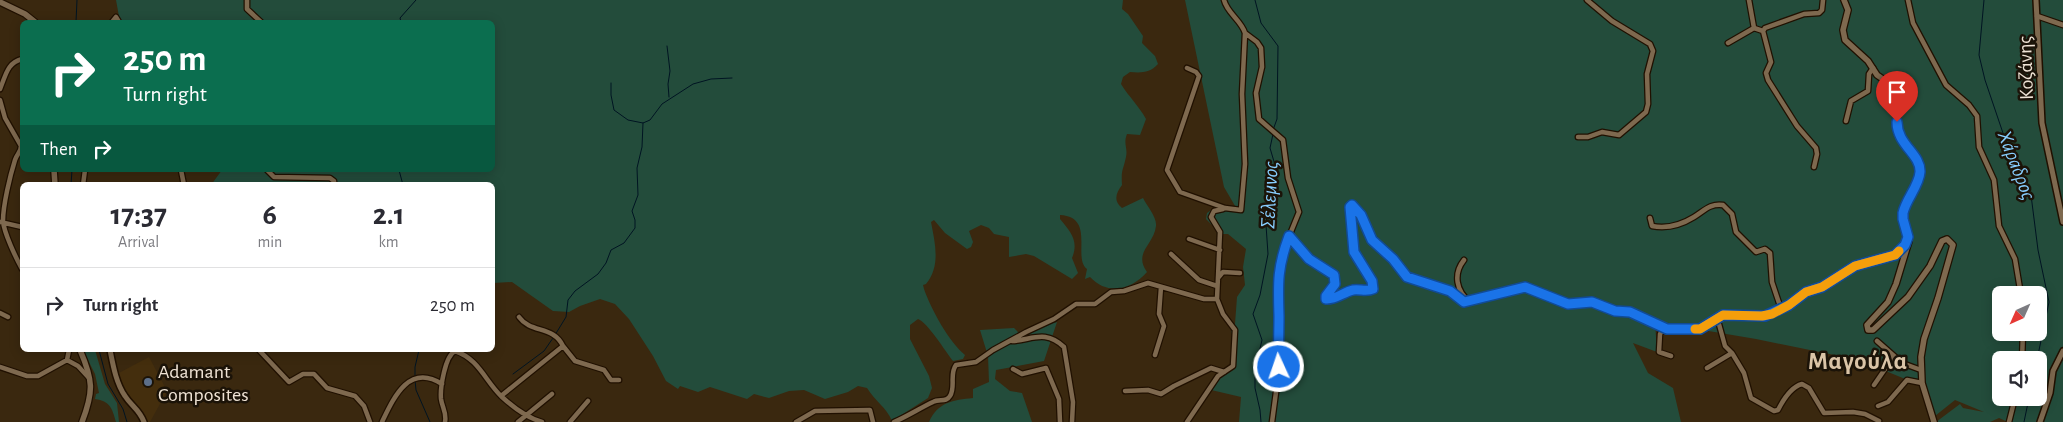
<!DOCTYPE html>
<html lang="en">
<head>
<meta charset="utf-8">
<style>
	:root { --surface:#fff; --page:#f2f2f3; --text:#2b2b33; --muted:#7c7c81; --line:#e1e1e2 }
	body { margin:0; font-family:"Alegreya Sans",sans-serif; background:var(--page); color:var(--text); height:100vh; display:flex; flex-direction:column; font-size:19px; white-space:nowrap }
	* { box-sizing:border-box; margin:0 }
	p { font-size:16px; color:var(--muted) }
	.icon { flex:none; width:28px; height:28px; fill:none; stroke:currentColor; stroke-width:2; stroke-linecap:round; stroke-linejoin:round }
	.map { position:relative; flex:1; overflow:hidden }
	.details { position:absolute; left:20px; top:182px; width:475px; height:170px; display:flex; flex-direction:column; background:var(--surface); border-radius:8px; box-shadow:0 2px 12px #0003 }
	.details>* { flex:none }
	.guide { position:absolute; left:20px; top:20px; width:475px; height:152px; border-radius:8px; box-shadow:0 2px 12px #0003; background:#0b6e4f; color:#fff; overflow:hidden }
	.needle { width:32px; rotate:225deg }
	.controls { position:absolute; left:1992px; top:286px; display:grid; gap:10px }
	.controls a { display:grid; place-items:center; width:55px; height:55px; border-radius:8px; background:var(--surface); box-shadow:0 2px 12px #0003; font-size:25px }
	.pin { position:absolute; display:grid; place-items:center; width:42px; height:42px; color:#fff; margin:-51px -21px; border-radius:50% 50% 50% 0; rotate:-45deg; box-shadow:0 0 5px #0007 }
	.pin .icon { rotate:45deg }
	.me { position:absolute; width:55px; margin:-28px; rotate:357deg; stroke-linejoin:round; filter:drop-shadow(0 0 4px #0008) }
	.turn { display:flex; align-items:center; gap:18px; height:105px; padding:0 20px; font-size:22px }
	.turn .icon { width:65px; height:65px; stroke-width:2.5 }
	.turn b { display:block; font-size:35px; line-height:42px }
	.then { display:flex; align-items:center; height:48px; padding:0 20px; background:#0003; gap:10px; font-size:19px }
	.eta { display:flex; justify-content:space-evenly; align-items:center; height:85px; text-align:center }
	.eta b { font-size:30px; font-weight:700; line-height:35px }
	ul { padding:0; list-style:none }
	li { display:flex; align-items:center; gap:15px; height:75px; padding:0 20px; border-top:1px solid var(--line) }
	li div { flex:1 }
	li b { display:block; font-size:19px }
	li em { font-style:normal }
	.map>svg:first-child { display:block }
</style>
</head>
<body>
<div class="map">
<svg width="2063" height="422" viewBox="0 0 2063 422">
	<rect width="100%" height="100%" fill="#3a280f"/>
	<path fill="#442e0d" d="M149 357 167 391 150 422H145L142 411 122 388 117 374Z"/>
	<path fill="#234c3b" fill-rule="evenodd" d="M116 0H1123L1122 9 1128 14 1143 36 1142 43 1155 56 1158 64C1150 73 1141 73 1130 72L1123 77 1121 84C1129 97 1139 106 1146 119L1140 135 1127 134C1123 144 1128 148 1126 157 1123 171 1121 169 1122 185 1116 193 1113 201 1122 208L1143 198C1147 206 1157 217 1156 226 1154 245 1133 252 1147 272 1131 290 1108 296 1090 277L1085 279 1087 269C1072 258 1096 217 1060 215V219C1071 232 1079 241 1072 258L1078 273 1072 279 1034 256 1026 254 1009 257V237L994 234 989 228 981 225 969 231 973 242 971 247 967 249 945 233 934 220 931 222C935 243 941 266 926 284L923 285 924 289C931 309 949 342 965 355L963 359 953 361C945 351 928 323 918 319L910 325V339L929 376 932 388 928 398 892 421C886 407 875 401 867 388L858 386 848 392 825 399 804 390 789 391 769 398 754 394 747 399 710 387 698 392 680 386 678 389 666 381 653 356 629 319 615 304 600 299 580 306 569 312 553 311 512 282 493 283 492 185H211L222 170H492V22H120Z
		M1185 0H2063V422H2008L1999 418 1990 422H1936L1960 404 1963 408 1984 412 1955 400 1935 416 1927 388 1859 360 1756 339 1655 322 1657 352 1633 343 1648 373 1673 388 1681 422H1239L1241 397 1207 389 1219 372 1229 369C1233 358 1235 336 1229 325L1235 324 1237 297 1245 285 1243 267 1246 249 1228 234H1217L1216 229 1206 219 1207 213 1214 208 1232 212 1238 211 1224 187ZM2001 295H2039V332H2001ZM2001 360H2039V398H2001Z
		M1057 322 1044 361 996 370 995 379 1010 391 1022 393 1032 422H929C938 402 953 400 973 398V389L989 382 988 356 980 330 1014 328 1019 333Z
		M83 350H95L105 384 117 403 119 422H116C112 408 110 401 95 399L96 394 99 393 95 374Z"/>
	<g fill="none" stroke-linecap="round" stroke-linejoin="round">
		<path stroke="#001422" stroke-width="1" d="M1255 0 1261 23 1278 46 1277 119 1273 130
			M1984 0 1979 55 1985 80 2005 139 2031 195 2038 250 2049 302 2037 360
			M76 22 77 0
			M401 22 400 18 416 0
			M667 46 670 71 668 84 669 97
			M611 83V95L614 110 628 120 643 123 650 120 662 104 693 84 711 79 732 78
			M399 170 403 185
			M71 185 72 170
			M555 335 566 317 568 300 575 291 598 274 606 263 611 250 624 243 635 228V220L632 211 638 195 637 168 642 147 643 123
			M99 350 108 384 123 409 127 422
			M513 374 544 351 553 338
			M415 376V367L419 350
			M415 380 416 390 430 422
			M1261 422 1260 410 1255 388V370L1262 340 1253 314 1260 295 1268 254 1266 225 1269 190 1275 165 1270 148 1273 134
			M2024 422 2029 398"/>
		<defs>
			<path id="minor" d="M247 0V9L261 22
				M1749 0 1754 28
				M1908 0 1913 23 1946 85 1969 105 1977 116 1979 147 1994 180 1999 226 2015 259 2021 295
				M2037 16 2063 25
				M112 22 116 17 119 22
				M1245 33 1257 42 1261 48 1262 67 1256 93 1259 119 1283 140 1288 178 1299 212 1286 244 1278 271 1277 353 1279 370 1272 422
				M1728 43 1754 28 1763 31
				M1187 68 1196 72 1199 76 1167 170 1180 192 1225 208 1241 210 1245 164 1242 94 1245 33C1241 20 1227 13 1224 0
				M0 89C6 75 7 63 22 59
				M0 100 5 118 21 146C21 152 17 154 15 160 10 176 3 205 3 221 4 233 16 258 22 269
				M1846 121 1851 101 1868 91 1869 74 1873 68
				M1578 137H1588L1602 132 1619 135 1646 112 1648 104 1647 74 1653 51 1650 44 1612 21 1587 0
				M1814 167 1817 154 1816 148 1797 126 1768 80 1766 73 1771 62 1763 31 1765 28 1804 14 1819 13 1822 10 1823 0
				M181 170 184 185
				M267 170 274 177 330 178 334 181V185
				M83 185 85 170
				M1650 218 1652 226C1667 229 1681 225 1694 217 1704 211 1710 203 1723 205L1732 214 1736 232 1756 252 1765 249 1770 253 1772 282 1781 309
				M0 222 22 227
				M1289 236 1309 259 1334 275 1335 284 1326 296 1328 300 1353 290H1372L1374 287 1372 281 1354 252 1350 207 1354 205 1361 215 1372 240 1393 259 1407 277 1450 291 1464 302 1525 287 1568 304 1592 303 1615 311 1630 312 1664 328 1697 329 1723 315 1762 316 1772 313 1789 305 1806 292 1822 287 1855 266 1895 255 1905 245 1907 240
				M1189 239 1220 250
				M1171 254 1199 280 1217 286
				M1464 260C1453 274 1456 291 1470 302
				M1218 278 1223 272 1240 273
				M0 313 8 317
				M1664 328 1660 334 1659 352 1671 356
				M1012 341C1032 340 1045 329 1064 347L1073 402 1072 422
				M1877 341 1902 363 1921 370
				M563 346 575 361 604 370 611 380H619
				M259 350 289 382 303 374H314L327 388 355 396 364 406 370 422
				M1732 353 1744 373 1751 398 1774 411 1778 410C1783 400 1791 387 1802 384L1809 388 1824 413 1853 412 1865 414 1879 421
				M1155 355 1164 326 1159 314 1161 287
				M67 360 69 350
				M2022 360 2023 332
				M0 367 27 376H38L67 360 78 366 89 378
				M1707 368 1732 353 1725 346 1717 317
				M1013 369 1022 374 1046 368 1059 399 1060 422
				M1874 385 1894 356
				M1125 391 1148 390 1161 394 1174 386 1211 368 1224 372
				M501 396 563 346C553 325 531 334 519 317
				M1878 406 1888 402 1907 380 1922 383
				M382 422C394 397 409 363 442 384
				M445 422C447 413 442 407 441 399 440 388 445 356 455 351 479 359 485 381 502 397 513 407 528 418 542 422
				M518 422 552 394
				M570 422 588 401
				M796 422 815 411 870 410 873 422
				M894 422C908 416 920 408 933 402 939 398 946 403 950 396 956 387 949 374 956 365L976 362 993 350 1026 332 1054 319 1076 304H1095L1111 292 1124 291 1148 283 1204 299H1217
				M1187 422 1218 376 1233 366 1235 330 1223 314 1217 299 1220 232 1211 217 1214 211 1223 209
				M2009 422 2015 398"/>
			<path id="tertiary" d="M2036 0 2042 123 2063 222
				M110 350C113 365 116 383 125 396 132 407 139 409 144 422
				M2040 422 2050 393 2053 371 2063 351"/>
			<path id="secondary" d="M1844 0 1848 10 1843 30 1845 40 1868 61 1877 75 1897 89C1903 103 1894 118 1897 132 1900 142 1910 149 1915 158 1927 175 1907 195 1903 213V219L1909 241 1896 284 1888 302 1867 325 1868 330H1873L1908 297 1930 266 1942 241 1947 239 1953 245 1938 298 1924 339 1921 357 1922 383 1934 422
				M0 2 25 14 35 22
				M54 170 55 185
				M80 350C93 380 94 391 82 422"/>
		</defs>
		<use href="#minor" stroke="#201000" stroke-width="7"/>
		<use href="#tertiary" stroke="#201000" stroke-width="8"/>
		<use href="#secondary" stroke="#201000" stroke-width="8"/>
		<use href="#minor" stroke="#7e694f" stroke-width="4.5"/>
		<use href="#tertiary" stroke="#7e694f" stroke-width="5"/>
		<use href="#secondary" stroke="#7e694f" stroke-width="5.5"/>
	</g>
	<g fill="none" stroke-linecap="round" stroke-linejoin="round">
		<defs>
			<path id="route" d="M1279 367C1278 350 1279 333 1279 316 1278 284 1277 268 1289 236L1309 259 1334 275 1335 284 1326 296V299C1335 300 1344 292 1353 290 1360 289 1367 292 1373 289L1372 281 1354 252 1350 207 1352 205 1361 215 1372 240 1393 259 1407 277 1450 291 1464 302 1525 287 1568 304 1592 302 1615 311 1630 312 1667 329H1700L1723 315 1765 316 1789 305 1806 292 1822 287 1855 266 1895 255 1905 245 1908 237 1903 219V213C1906 199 1919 186 1920 172 1921 154 1897 145 1897 122"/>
		</defs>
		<use href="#route" stroke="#114b97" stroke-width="12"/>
		<use href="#route" stroke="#1a73e8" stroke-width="9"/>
		<path stroke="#f59e0b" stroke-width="9" d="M1695 329H1700L1723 315 1762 316 1772 314 1789 305 1806 292 1822 287 1855 266 1895 255 1899 251"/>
	</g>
	<circle fill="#5c6f8a" stroke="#1b1308" stroke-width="2" cx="148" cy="382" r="5"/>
	<g text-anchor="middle" stroke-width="5" stroke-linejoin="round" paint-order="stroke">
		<g font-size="20" fill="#efe3d5" stroke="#1b1308">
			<text transform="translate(2025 68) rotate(-92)" y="7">Κοζάνης</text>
		</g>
		<g font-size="20" fill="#efe3d5" stroke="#1b1308" text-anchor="start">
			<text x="158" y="378">Adamant<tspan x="158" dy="23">Composites</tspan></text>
		</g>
		<g font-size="21" font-style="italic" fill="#87cdfd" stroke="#1b1308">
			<text transform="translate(2017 165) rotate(69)" y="7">Χάραδρος</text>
			<text transform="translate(1269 195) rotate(-87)" y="7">Σέλεμνος</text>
		</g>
		<g font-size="25" font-weight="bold" letter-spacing="1" fill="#dac4a7" stroke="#1b1308">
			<text x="1858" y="369">Μαγούλα</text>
		</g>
	</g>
</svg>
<div class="controls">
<a><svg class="needle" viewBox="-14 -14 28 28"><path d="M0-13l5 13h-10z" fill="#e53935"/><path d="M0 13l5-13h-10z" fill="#7c7c81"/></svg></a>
<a><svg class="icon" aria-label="sound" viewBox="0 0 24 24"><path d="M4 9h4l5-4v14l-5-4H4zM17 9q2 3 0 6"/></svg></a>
</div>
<div class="pin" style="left:1897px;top:122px;background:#d93025"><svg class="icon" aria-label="arrive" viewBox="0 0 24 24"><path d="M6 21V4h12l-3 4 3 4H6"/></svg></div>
<svg class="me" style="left:1279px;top:367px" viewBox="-20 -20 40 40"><circle r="17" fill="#1a73e8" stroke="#fff" stroke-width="3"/><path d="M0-11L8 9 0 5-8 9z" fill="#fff"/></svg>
<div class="guide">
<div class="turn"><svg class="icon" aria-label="right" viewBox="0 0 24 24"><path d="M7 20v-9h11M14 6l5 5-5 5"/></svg><div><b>250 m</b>Turn right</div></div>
<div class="then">Then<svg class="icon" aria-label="right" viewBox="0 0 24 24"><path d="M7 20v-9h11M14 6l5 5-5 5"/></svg></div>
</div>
<section class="details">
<div class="eta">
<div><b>17:37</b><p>Arrival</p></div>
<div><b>6</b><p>min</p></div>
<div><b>2.1</b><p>km</p></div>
</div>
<ul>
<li><svg class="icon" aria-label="right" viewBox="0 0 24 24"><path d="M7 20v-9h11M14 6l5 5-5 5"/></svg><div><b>Turn right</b></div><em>250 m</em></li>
</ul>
</section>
</div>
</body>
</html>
